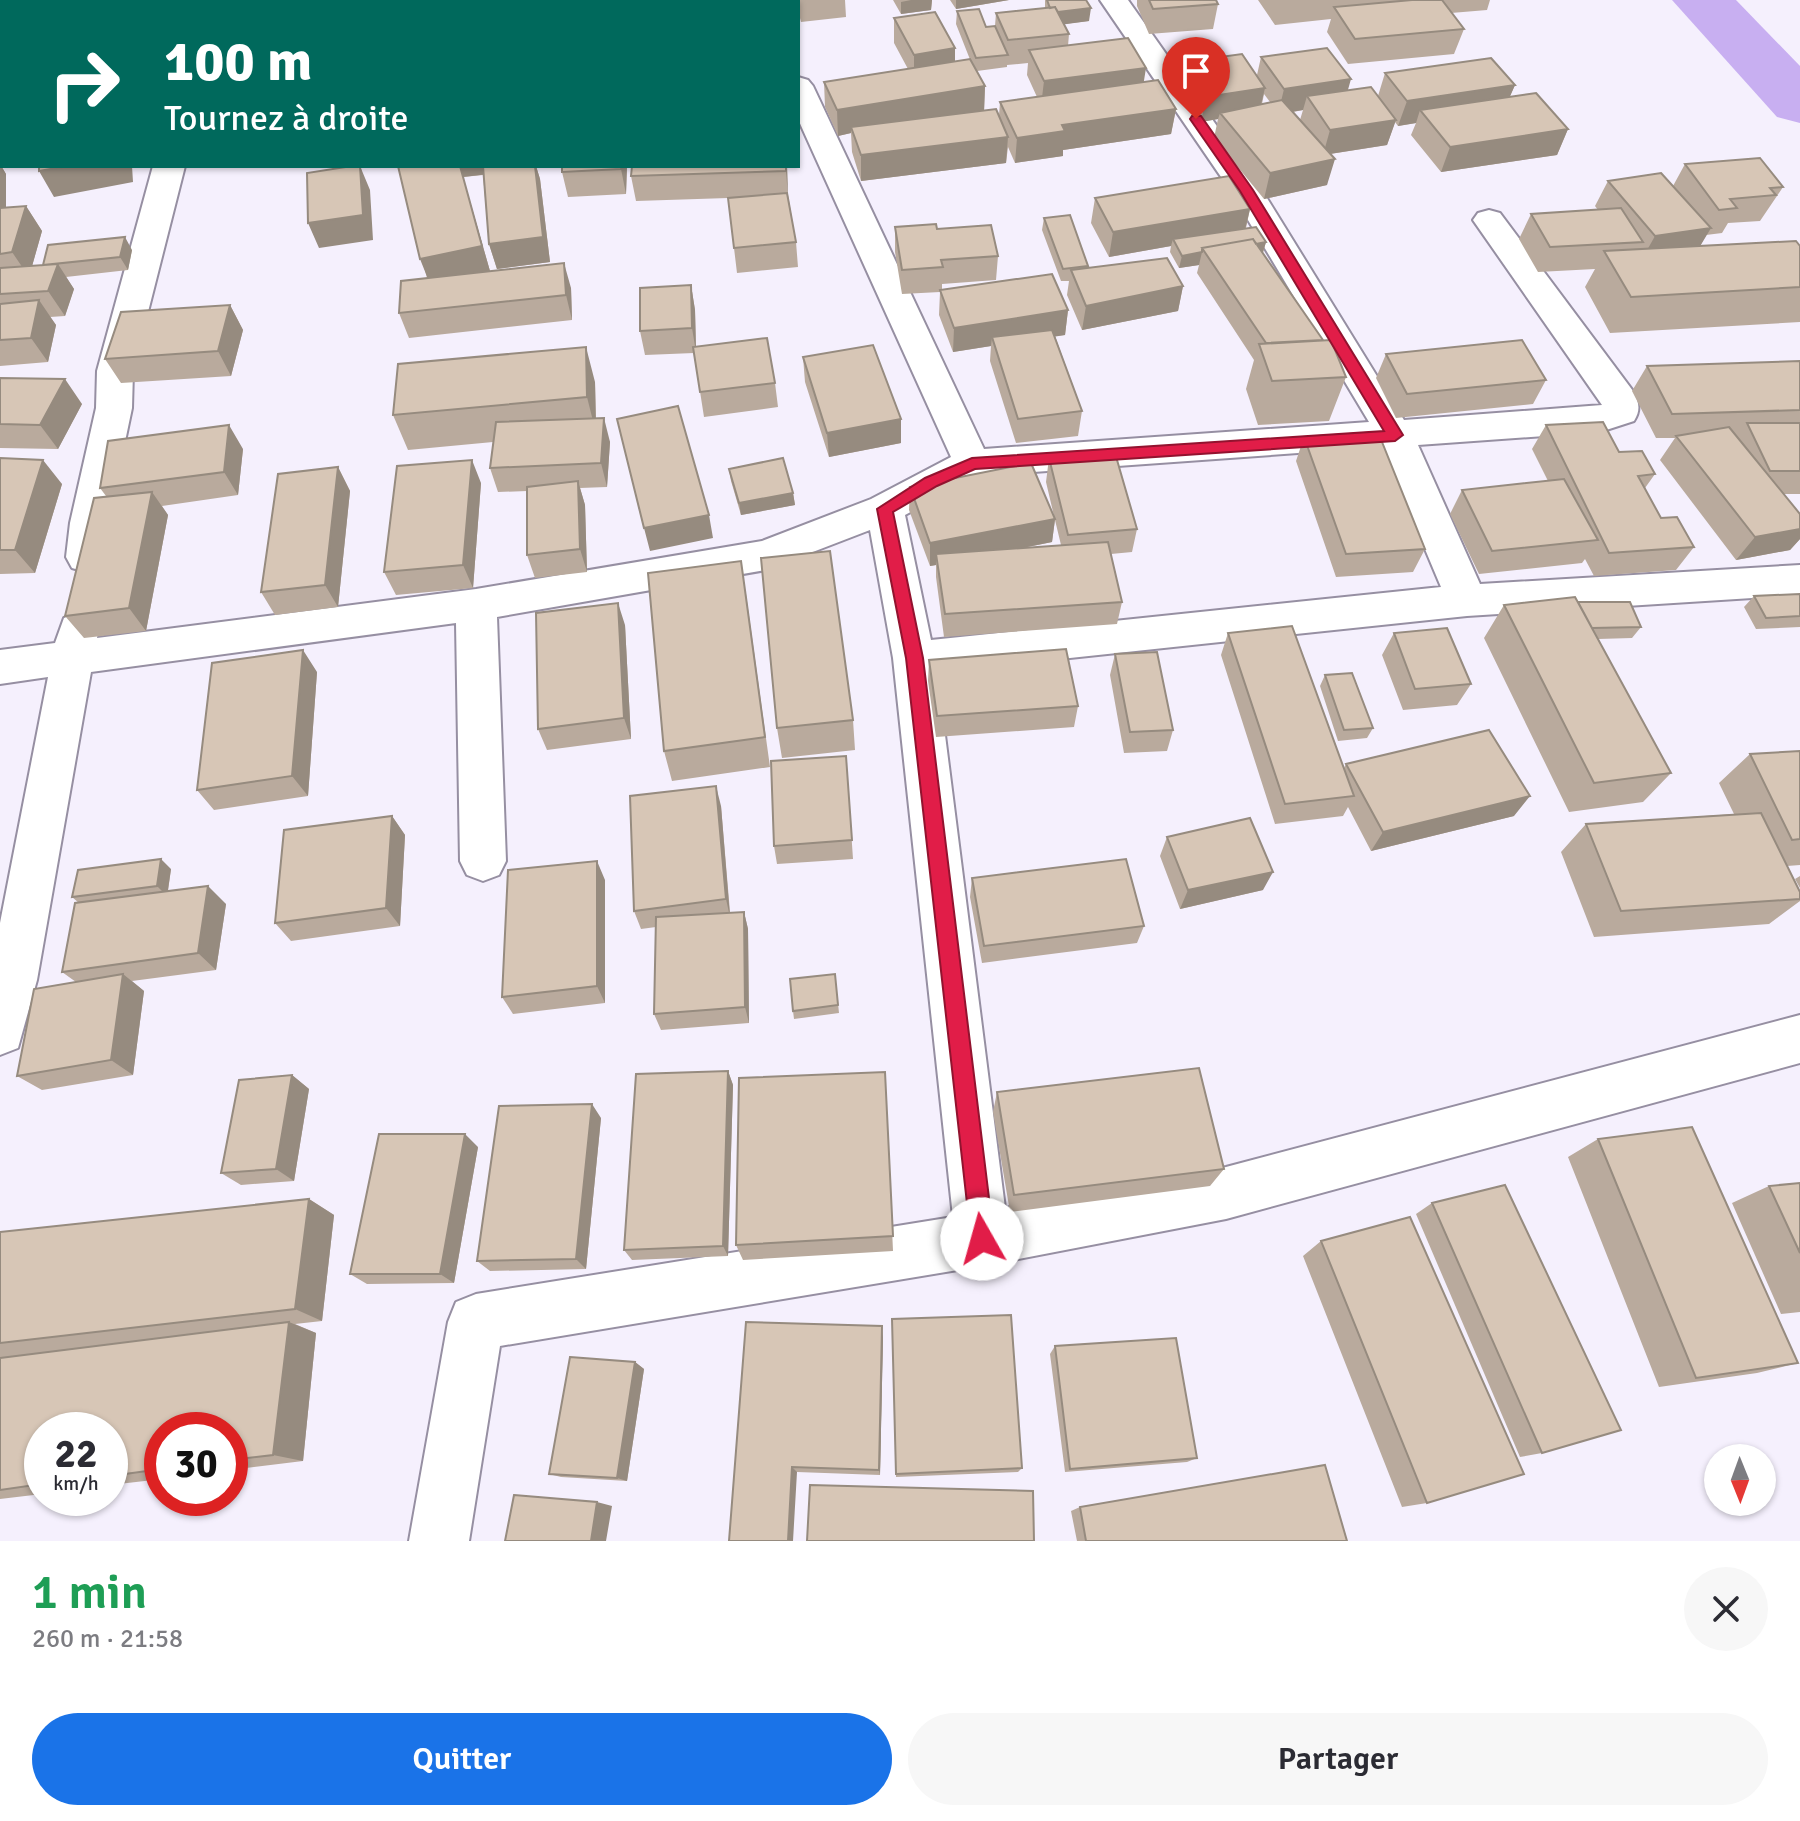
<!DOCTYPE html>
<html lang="fr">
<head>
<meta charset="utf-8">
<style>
	:root { --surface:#fff; --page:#f7f7f7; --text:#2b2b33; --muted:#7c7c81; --accent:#1a73e8 }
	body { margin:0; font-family:Signika,sans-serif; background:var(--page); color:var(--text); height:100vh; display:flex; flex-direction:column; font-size:30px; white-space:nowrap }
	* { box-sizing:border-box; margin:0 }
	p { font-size:26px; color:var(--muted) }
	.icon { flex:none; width:44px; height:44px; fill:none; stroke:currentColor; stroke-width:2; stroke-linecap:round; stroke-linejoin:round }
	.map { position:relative; height:1541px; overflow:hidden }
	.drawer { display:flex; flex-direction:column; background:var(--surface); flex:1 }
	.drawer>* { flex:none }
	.top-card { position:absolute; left:0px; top:0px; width:800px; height:168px; box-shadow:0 2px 6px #0004; background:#00695c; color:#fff; overflow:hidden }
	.needle { width:52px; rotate:179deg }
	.buttons { position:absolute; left:1704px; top:1444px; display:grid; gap:16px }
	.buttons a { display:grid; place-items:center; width:72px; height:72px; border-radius:50%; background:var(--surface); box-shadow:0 2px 6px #0004; font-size:40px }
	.speed { position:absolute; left:24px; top:1412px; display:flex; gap:16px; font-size:40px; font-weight:700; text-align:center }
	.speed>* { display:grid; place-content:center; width:104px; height:104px; border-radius:50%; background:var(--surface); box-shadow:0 2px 6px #0004; line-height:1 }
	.speed small { font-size:20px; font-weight:400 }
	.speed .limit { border:12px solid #d22; background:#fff; color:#111 }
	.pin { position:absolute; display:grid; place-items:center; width:68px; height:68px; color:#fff; margin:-82px -34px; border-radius:50% 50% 50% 0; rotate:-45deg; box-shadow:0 0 8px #0007 }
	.pin .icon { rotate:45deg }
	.me { position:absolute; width:88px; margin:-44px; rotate:353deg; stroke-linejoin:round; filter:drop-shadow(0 0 6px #0008) }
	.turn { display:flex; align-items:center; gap:28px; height:168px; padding:0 32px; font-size:36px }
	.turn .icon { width:104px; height:104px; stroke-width:2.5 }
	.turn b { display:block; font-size:56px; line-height:68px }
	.round { display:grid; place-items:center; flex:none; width:84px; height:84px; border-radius:42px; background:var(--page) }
	.overview { display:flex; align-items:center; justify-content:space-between; height:136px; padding:0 32px }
	h1 { font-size:48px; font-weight:600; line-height:60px; color:#1e9e55 }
	.action { display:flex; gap:16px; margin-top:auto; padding:16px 32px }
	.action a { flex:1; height:92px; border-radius:48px; background:var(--accent); color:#fff; font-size:32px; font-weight:600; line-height:92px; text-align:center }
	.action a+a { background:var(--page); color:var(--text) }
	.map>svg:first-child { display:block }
</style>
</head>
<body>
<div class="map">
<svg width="1800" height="1541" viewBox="0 0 1800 1541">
	<rect width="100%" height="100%" fill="#f5f0fd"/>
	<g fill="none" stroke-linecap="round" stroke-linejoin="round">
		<path fill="#c8aff1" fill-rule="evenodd" d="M1672 0H1736L1800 66V123L1777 117Z"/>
		<defs>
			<path id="street" d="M21 0H49V2H21Z
				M744 0H772L773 2H745Z
				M1100 0H1128L1262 190 1404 420 1602 405 1473 220 1478 213 1489 210 1500 213 1633 391C1639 402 1641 410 1634 421L1600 432 1418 445 1480 584 1800 565V595L1467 616 937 672 1005 1208 1226 1167 1800 1015V1063L1226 1219 982 1266 500 1346 469 1541H409L448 1322 456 1302 476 1294 953 1217 893 658 870 530 766 570 497 617 506 861 499 875 483 881 467 875 460 861 456 623 91 672 37 980 18 1048 0 1055V923L48 677 0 684V650L55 643 64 618 78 613 92 618 99 629 97 638 476 589 762 541 871 499 951 457 798 119V77L808 80 813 86 984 449 1369 422 1230 190ZM1382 447 1441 587 931 640 905 515 978 476Z
				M0 104H2L0 129Z
				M153 166H185L133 371 132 408 108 523 106 557 100 568 86 572 72 568 66 557 70 523 96 408 97 371Z"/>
		</defs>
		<use href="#street" stroke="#968fa2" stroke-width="4"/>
		<use href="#street" fill="#fff" fill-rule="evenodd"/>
	</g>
	<path fill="#b9aa9d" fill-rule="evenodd" d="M795 0H845L846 17 801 22 798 10V2H796Z
		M893 0H932L931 10 901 14Z
		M950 0H1009L956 9Z
		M1045 0H1086L1089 21 1064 24 1069 34 1068 46 1144 82 1176 109 1171 134 1063 150V156L1015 163 1008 147 1006 163 861 181 852 152 851 133 838 136 825 107 824 82 908 69 894 43V18L955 48V61L971 62 956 24 957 11 986 27 995 26 996 13 1045 8ZM1028 63 1027 75 1037 97 1000 102 999 115 984 111 985 86 977 71 1007 67V65Z
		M1137 0H1216L1218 4 1213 29 1149 34 1137 6Z
		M1258 0H1490L1487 10 1451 13 1464 29 1454 54 1348 64 1327 32 1331 19 1275 25Z
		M1261 57 1348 90 1378 96 1385 73 1515 85 1510 96 1568 129 1557 155 1441 172 1411 135 1416 123 1398 126 1395 122 1387 145 1330 154 1327 185 1264 199 1214 138 1218 119 1201 122 1179 87 1184 62 1257 75ZM1264 94 1270 102 1262 104ZM1303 110 1300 120 1293 112Z
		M0 164 6 174V208L26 206 42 231 32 266 43 265 132 250 128 270 66 277 74 289 65 316 50 317 56 325 48 362 0 366Z
		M1685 164 1783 187 1760 221 1728 223 1722 233 1706 235 1700 246H1800V322L1610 333 1585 287 1595 269 1538 272 1519 239 1531 214 1598 210 1595 206 1608 181 1673 186Z
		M398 166H536L540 179 550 262 497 269 489 244 483 175 463 177 490 271 571 288 572 320 409 338 399 313 427 278Z
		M627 166 626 194 568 197 562 172Z
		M787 166 788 195 796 242 798 267 737 273 728 198 636 201 631 176Z
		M1095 198 1250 209 1246 228 1266 242 1263 253 1346 377 1329 421 1258 425 1246 389 1254 360 1197 273 1199 265 1179 268 1170 252 1171 246 1109 257 1091 223Z
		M1044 218 1088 266V268L1183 286 1178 311 1082 330 1067 295 1069 281H1061L1042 230Z
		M895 227 937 229 998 256 996 280 942 284V290L1068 310 1065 335 1055 336 1082 411 1078 436 1016 443 990 361 991 346 953 352 939 315 940 292 902 294 895 252Z
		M691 285 695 310 696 346 775 383 778 407 704 417 694 353 645 355 640 331Z
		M230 305 243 330 231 376 121 383 105 359Z
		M1386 354 1546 380 1533 404 1396 418 1376 378Z
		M803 357 901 443 829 457 805 382Z
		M1800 361V494H1784L1800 514V539L1790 550 1736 560 1660 460 1675 438H1656L1632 391 1647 366Z
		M0 378 82 404 58 449 0 448Z
		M595 382 596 418 610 442 607 487 580 488 585 505 587 572 535 578 527 555V491L498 492 490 468 493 442 408 450 393 415Z
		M1546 425 1619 452 1655 474 1645 488 1661 518 1694 547 1676 570 1594 576 1585 559 1582 563 1479 574 1450 514 1462 490 1548 481 1532 449Z
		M1304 437 1425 549 1413 572 1336 577 1296 461Z
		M243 449 238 495 162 506 168 515 146 631 84 638 65 616 106 496 100 488Z
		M0 458 62 484 35 573 0 574Z
		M1049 458 1137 529 1132 552 1111 554 1122 602 1117 624 944 637 936 577V565L930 566 909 510 910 487 1054 516 1046 482ZM1055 520 1061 545 1023 548 1052 542Z
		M338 467 350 491 338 607 275 615 261 592Z
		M729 469 793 493 795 505 741 515 731 481Z
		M481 483 473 588 396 595 384 572Z
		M746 594 770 767 672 781 664 751Z
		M1800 594V627L1756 629 1744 607 1754 596Z
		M1578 602 1641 627 1632 638 1598 639 1671 773 1643 802 1569 812 1484 638 1504 605Z
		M625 625 631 739 547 750 538 729Z
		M1228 633 1344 768 1346 764 1514 816 1371 851 1348 807 1343 816 1275 824 1221 655Z
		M1394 633 1471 684 1457 705 1403 710 1382 655Z
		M1115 654 1173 730 1167 751 1124 753 1110 675Z
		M929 660 1078 706 1074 727 936 737 928 681Z
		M317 672 308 796 214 810 197 790Z
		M1325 675 1373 728 1367 738 1338 741 1320 686Z
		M853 720 855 750 782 758 777 728Z
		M1800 751V865L1787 866 1800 892V901L1769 924 1594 937 1561 852 1586 824 1734 814 1719 783 1750 754Z
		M846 756 853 859 777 864 774 846Z
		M721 806 730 912H744L748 929 749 1023 661 1030 654 1014 656 927 641 929 634 911Z
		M392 816 405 835 400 926 291 941 275 923Z
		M1167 837 1263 890 1180 909 1160 856Z
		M171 869 168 891 226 904 216 970 132 981 144 991 133 1075 42 1090 17 1076 76 982 62 972 79 903 72 897Z
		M1800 876V888L1795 879Z
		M972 878 1144 926 1137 943 982 963 970 897Z
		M605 880V1003L513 1014 502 997Z
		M835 974 839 1013 794 1019 793 1011Z
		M728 1071 733 1085 728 1256 632 1260 624 1250Z
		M885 1072 893 1251 743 1260 736 1245Z
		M292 1075 309 1089 294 1181 241 1185 221 1173Z
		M997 1092 1224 1169 1210 1186 1010 1212 993 1112Z
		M601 1118 586 1269 490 1271 477 1261Z
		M1598 1139 1798 1363 1757 1373 1659 1387 1568 1157Z
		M478 1147 454 1283 367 1284 350 1274Z
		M1800 1183V1312L1781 1314 1732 1203 1769 1186Z
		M309 1199 334 1215 322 1321 295 1324 316 1333 303 1461 230 1470V1430H162V1479L110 1485V1430H42V1494L0 1499V1232Z
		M1432 1203 1542 1453 1520 1457 1416 1214Z
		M1321 1241 1427 1503 1402 1507 1303 1256Z
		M892 1319 1022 1468 1018 1472 896 1477Z
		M883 1337 880 1475 797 1472 729 1541Z
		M1055 1346 1197 1458 1187 1462 1065 1472 1050 1354Z
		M635 1362 644 1369 627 1481 561 1477 549 1474Z
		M1080 1507 1347 1541H1077L1071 1511Z"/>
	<path fill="#968b7f" d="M0 0H7L6 2H2V12L0 17Z
		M266 0H280L279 2H266Z
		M361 0H407L408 2H362Z
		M911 0H932L931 10 901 14V2Z
		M956 0H1009L956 9Z
		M1091 8 1089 21 1052 26 1053 13Z
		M955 48V73L914 80V55Z
		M1146 68 1142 93 1041 106 1044 81Z
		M1351 79 1344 104 1307 96 1303 110 1278 114 1284 89Z
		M1515 85 1504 110H1420L1416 123 1398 126 1407 101Z
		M985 86 984 112 851 127V133L838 136 837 110Z
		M1265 88 1259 113H1220L1218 119 1201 122 1206 97Z
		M1176 109 1171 134 1063 150V156L1015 163 1017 138 1062 125Z
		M1396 120 1387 145 1323 155 1330 130Z
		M1568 129 1557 155 1441 172 1450 147Z
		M1008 137 1006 163 861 181V155Z
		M1335 159 1327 185 1264 199 1270 173Z
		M0 164 6 174V214L0 216Z
		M68 166H132L133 182 54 197 39 171Z
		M360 166 370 190 373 240 319 248 308 223Z
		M414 166H522V170L463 177 490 271 430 284 420 259Z
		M535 166H536L540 179 550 262 497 269 489 244Z
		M622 166H627L626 194 621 169Z
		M786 166H787L788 197 786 171Z
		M26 206 42 231 29 277 12 252Z
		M1250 209 1244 234 1173 239 1171 246 1109 257 1113 232Z
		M1711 228 1696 253 1641 261 1655 236Z
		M125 237 132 250 128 270 120 257Z
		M1266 242 1262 255 1205 252Z
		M1202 252 1199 265 1179 268 1182 256Z
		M564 263 571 288 572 320 566 295Z
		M58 264 74 289 65 316 48 291Z
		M691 285 695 310 696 352 692 328Z
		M1183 286 1178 311 1082 330 1086 306Z
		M39 300 56 325 48 362 31 338Z
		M230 305 243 330 231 376 218 351Z
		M1068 310 1065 335 995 346 992 337 991 346 953 352 954 328Z
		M586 347 595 382 596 433 587 397Z
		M65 379 82 404 58 449 40 425Z
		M604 418 610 442 607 487 601 463Z
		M901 419V443L829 457 827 433Z
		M229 425 243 449 238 495 224 472Z
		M43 460 62 484 35 573 15 550Z
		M472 460 481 483 473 588 463 565Z
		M338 467 350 491 338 607 325 585Z
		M578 481 585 505 587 572 580 549Z
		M152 492 168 515 146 631 129 608Z
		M793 493 795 505 741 515 739 503Z
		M709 515 713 538 650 551 644 528Z
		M1055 519 1052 542 938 565 936 554V565L930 566V543Z
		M1800 529V539L1790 550 1736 560 1755 537Z
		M618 603 625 625 631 739 624 718Z
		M303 650 317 672 308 796 292 776Z
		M716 786 721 806 730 917 726 899Z
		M1530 796 1514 816 1371 851 1383 832Z
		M392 816 405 835 400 926 386 908Z
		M161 859 171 869 167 896 157 886Z
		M597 861 605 880V1003L597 986Z
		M1273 872 1263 890 1180 909 1188 890Z
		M208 886 226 904 216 970 198 953Z
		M744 912 748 929 749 1023 745 1007Z
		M123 974 144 991 133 1075 111 1060Z
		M728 1071 733 1085 728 1256 723 1246Z
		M292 1075 309 1089 294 1181 276 1169Z
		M592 1104 601 1118 586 1269 576 1259Z
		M465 1134 478 1147 454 1283 440 1274Z
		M309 1199 334 1215 322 1321 295 1309Z
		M289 1322 316 1333 303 1461 273 1455Z
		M882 1326 883 1337 880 1475 879 1470Z
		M635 1362 644 1369 627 1481 617 1478Z
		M792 1467 797 1472 793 1541H788Z
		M597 1502 612 1506 606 1541H591Z"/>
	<path fill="#d7c6b6" stroke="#968b7f" stroke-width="2" d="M148 0H194V2H148Z
		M215 0H266V2H214Z
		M629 0H694L695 2H617Z
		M1047 0H1086L1091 8 1058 12 1055 7 1050 8Z
		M1149 0H1216L1218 4 1153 9Z
		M1412 0H1442L1464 29 1355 39 1334 7Z
		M1055 7 1069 34 1008 40 996 13Z
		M979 9 986 27 995 26 1008 55 976 58 957 11Z
		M935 12 955 48 914 55 894 18Z
		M1128 38 1146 68 1044 81 1029 50Z
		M1327 48 1351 79 1284 89 1261 57Z
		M1242 54 1265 88 1206 97 1184 62Z
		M1491 58 1515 85 1407 101 1385 73Z
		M970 59 985 86 837 110 824 82Z
		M1158 80 1176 109 1062 125 1065 131 1017 138 1000 102Z
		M1371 87 1396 120 1330 130 1307 96Z
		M1536 93 1568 129 1450 147 1420 110Z
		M1282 100 1335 159 1270 173 1220 113Z
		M996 109 1008 137 861 155 851 127Z
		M1760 158 1783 187 1770 188 1776 195 1730 199 1737 208 1719 210 1685 164Z
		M39 166H68L39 171Z
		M352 166H360L363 215 308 223 307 173Z
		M398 166H460L482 246 420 259Z
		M483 166H535L543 237 489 244Z
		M562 166H622L621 169 562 172Z
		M632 166H786V171L631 176Z
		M1661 173 1711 228 1655 236 1608 181Z
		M1229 176 1250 209 1113 232 1095 198Z
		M787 193 796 242 734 248 728 198Z
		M26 206 12 252 0 254V208Z
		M1621 208 1643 242 1550 247 1531 214Z
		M1070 215 1088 266 1063 269 1044 218Z
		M936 224 937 229 991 225 998 256 941 260 943 267 902 270 895 227Z
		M1256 227 1266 242 1256 244 1253 239 1202 248V252L1182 256 1173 239Z
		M125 237 120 257 43 265 48 245Z
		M1253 239 1323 340 1266 343 1202 248Z
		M1796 241 1800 246V287L1631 297 1604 251Z
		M1167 258 1183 286 1086 306 1071 270Z
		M564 263 566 295 399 313 401 281Z
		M58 264 48 291 0 294V268Z
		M1052 274 1068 310 954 328 940 290Z
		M691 285 692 328 640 331V288Z
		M39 300 31 338 0 340V304Z
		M230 305 218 351 105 359 121 312Z
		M1052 330 1082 411 1018 419 992 337Z
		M767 338 775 383 700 392 693 347Z
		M1331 340 1346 377 1272 381 1259 344Z
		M1522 340 1546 380 1407 394 1386 354Z
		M873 345 901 419 827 433 803 357Z
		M586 347 587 397 393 415 398 364Z
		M1800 361V410L1672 414 1647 366Z
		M0 378 65 379 40 425 0 424Z
		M678 406 709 515 644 528 617 419Z
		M604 418 601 463 490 468 496 422Z
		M1603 422 1619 452 1642 451 1655 474 1638 476 1661 518 1677 517 1694 547 1609 553 1546 425Z
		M1747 423H1800V471H1770Z
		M229 425 224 472 100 488 108 441Z
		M1729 427 1800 514V529L1755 537 1676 436Z
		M1378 432 1425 549 1346 554 1304 437Z
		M1115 453 1137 529 1068 535 1049 458Z
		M0 458 43 460 15 550H0Z
		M783 458 793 493 739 503 729 469Z
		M472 460 463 565 384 572 397 466Z
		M1031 463 1055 519 930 543 910 487Z
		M338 467 325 585 261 592 278 474Z
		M1564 479 1598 540 1492 551 1462 490Z
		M578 481 580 549 527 555V487Z
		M152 492 129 608 65 616 94 498Z
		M1108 542 1122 602 945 614 936 554Z
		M830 551 853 720 777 728 761 558Z
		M741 561 765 737 664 751 648 573Z
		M1800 594V616L1766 618 1754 596Z
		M1575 597 1671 773 1594 783 1504 605Z
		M1578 602H1630L1641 627 1592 628Z
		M618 603 624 718 538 729 536 613Z
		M1292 626 1354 796 1285 804 1228 633Z
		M1447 628 1471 684 1415 689 1394 633Z
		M1066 649 1078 706 937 716 929 660Z
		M303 650 292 776 197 790 212 663Z
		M1157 652 1173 730 1130 732 1115 654Z
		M1352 673 1373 728 1344 730 1325 675Z
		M1489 730 1530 796 1383 832 1346 764Z
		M1800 751V839L1792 840 1750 754Z
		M846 756 852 840 774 846 771 761Z
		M716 786 726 899 634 911 630 796Z
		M1761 813 1800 892V899L1621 911 1586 824Z
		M392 816 386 908 275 923 284 830Z
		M1250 818 1273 872 1188 890 1167 837Z
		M161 859 157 886 72 897 78 870Z
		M1126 859 1144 926 984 946 972 878Z
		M597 861V986L502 997 508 870Z
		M208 886 198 953 62 972 75 903Z
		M744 912 745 1007 654 1014 656 917Z
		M123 974 111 1060 17 1076 34 989Z
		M835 974 838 1005 793 1011 790 979Z
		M1199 1068 1224 1169 1014 1195 997 1092Z
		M728 1071 723 1246 624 1250 636 1074Z
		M885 1072 893 1236 736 1245 739 1078Z
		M292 1075 276 1169 221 1173 239 1080Z
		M592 1104 576 1259 477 1261 499 1106Z
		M1692 1127 1798 1363 1696 1378 1598 1139Z
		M379 1134H465L440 1274H350Z
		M1800 1183V1253L1769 1186Z
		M1505 1185 1621 1430 1542 1453 1432 1203Z
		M309 1199 295 1309 0 1343V1232Z
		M1410 1217 1524 1474 1427 1503 1321 1241Z
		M1011 1315 1022 1468 896 1474 892 1319Z
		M289 1322 273 1455 230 1460V1430H162V1469L110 1476V1430H42V1484L0 1490V1358Z
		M746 1322 882 1326 879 1470 792 1467 788 1541H729Z
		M1176 1338 1197 1458 1070 1469 1055 1346Z
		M570 1357 635 1362 617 1478 549 1474Z
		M1325 1465 1347 1541H1086L1080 1507Z
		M810 1485 1033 1491 1034 1541H807Z
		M514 1495 597 1502 591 1541H505Z"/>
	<path fill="#e11d48" stroke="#92132f" stroke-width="2" d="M1192 116H1201L1253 190 1403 435 1395 441 975 469 937 486 893 512 923 658 994 1239 990 1247 982 1250 975 1247 971 1239 906 658 877 509 925 478 972 458 1384 431 1240 191 1190 119Z"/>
</svg>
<div class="buttons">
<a><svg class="needle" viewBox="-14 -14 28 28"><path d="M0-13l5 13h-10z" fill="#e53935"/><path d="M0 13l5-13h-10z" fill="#7c7c81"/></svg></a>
</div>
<div class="speed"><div>22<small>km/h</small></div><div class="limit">30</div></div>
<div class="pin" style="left:1196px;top:119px;background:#d93025"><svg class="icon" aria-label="arrive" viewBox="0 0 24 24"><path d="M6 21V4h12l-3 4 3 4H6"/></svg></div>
<svg class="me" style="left:982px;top:1239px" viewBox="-20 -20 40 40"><circle r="19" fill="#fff"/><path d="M0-13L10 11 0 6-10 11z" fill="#e11d48"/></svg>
<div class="top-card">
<div class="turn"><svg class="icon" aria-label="right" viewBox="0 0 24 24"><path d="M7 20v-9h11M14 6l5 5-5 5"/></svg><div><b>100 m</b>Tournez à droite</div></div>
</div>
</div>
<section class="drawer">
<div class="overview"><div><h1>1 min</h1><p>260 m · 21:58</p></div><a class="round"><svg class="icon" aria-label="close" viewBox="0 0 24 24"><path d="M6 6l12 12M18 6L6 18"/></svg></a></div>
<div class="action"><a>Quitter</a><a>Partager</a></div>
</section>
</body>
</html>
